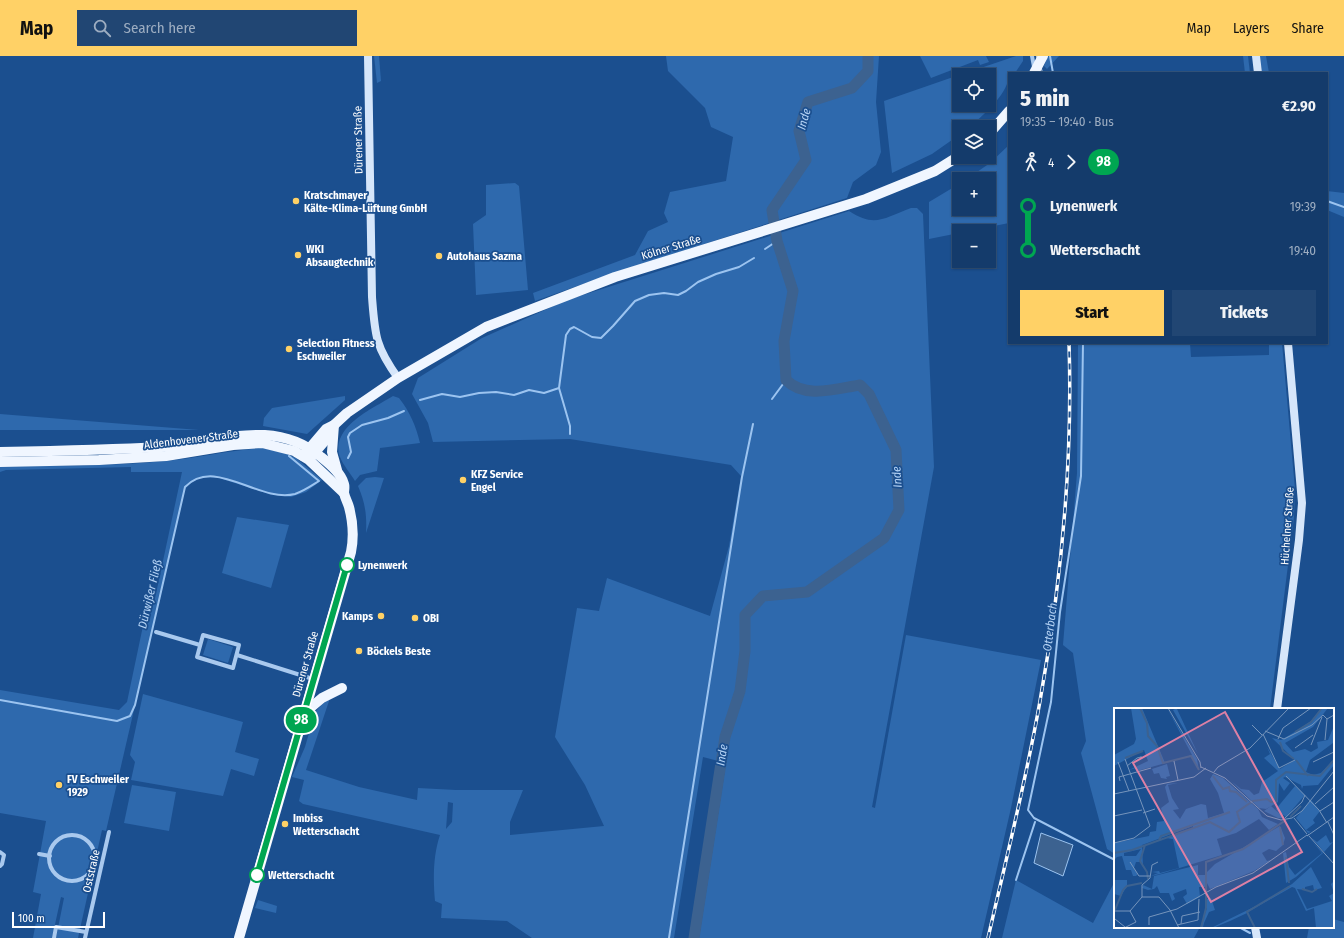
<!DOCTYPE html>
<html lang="en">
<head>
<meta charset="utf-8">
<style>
	:root { --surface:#143b6b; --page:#214673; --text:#f1f3f6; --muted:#9dadc1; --line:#33557e; --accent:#ffd166 }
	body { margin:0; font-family:"Fira Sans Condensed",sans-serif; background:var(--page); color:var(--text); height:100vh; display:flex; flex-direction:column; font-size:15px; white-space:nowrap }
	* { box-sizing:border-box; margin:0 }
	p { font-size:13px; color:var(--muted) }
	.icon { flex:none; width:22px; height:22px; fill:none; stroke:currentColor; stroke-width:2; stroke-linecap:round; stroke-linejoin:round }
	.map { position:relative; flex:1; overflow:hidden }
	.drawer { position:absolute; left:1008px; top:16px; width:320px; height:272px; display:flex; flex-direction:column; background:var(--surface); border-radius:0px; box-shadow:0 1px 3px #0004,0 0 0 1px var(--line) }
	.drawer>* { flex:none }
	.badge { padding:0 8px; border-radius:13px; font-size:14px; line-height:26px }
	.fabs { position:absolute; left:952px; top:12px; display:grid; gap:8px }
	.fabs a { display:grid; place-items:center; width:44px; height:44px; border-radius:0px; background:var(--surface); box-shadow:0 1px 3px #0004,0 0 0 1px var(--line); font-size:20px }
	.scale { position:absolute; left:12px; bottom:10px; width:93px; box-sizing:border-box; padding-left:4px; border:2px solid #fff; border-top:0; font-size:11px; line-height:14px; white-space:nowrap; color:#fff; -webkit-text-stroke:3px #1b4f8f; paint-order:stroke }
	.map>.badge { position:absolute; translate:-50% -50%; box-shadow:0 0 0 2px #fff }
	.legs { display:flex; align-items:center; gap:6px; height:44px; padding:0 12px; font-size:13px }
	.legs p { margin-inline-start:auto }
	.summary { display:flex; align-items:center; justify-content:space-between; height:68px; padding:0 12px }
	h1 { font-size:22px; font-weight:800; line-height:30px }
	.button { display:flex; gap:8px; margin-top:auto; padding:8px 12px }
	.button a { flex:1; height:46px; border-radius:0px; background:var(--accent); color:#111; font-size:16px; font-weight:800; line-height:46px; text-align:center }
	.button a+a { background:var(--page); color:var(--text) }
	ul { padding:0 12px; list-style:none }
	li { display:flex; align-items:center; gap:14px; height:44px; font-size:15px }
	li i { display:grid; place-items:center; width:6px; height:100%; margin:0 5px; background:currentColor }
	li i::after { content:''; width:10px; height:10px; margin:-5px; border:3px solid; border-radius:50%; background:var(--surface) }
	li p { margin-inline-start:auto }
	li:first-child i { background:linear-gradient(#0000 50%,currentColor 0) }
	li:last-child i { background:linear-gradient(currentColor 50%,#0000 0) }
	header { display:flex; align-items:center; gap:24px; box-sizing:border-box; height:56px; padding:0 20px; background:var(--accent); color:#111 }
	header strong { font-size:19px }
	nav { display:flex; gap:22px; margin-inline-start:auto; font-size:14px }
	.search { width:280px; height:36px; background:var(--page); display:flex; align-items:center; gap:10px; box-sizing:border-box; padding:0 14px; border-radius:0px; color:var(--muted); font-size:15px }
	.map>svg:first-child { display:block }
	.green { fill:#2e69ad; fill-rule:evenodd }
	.water { fill:#3c6290; stroke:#9cc4f0 }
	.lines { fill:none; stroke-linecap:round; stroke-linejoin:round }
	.stream { stroke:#9cc4f0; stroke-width:2 }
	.river { stroke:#3c6290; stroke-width:11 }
	.street { stroke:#a9c9ee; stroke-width:4 }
	.secondary { stroke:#d6e6fa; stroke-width:8 }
	.primary { stroke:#f0f6ff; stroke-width:10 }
	.rail-casing { stroke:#fff; stroke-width:3.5 }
	.rail { stroke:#1b4f8f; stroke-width:2; stroke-dasharray:6; stroke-linecap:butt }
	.primary-bridge { stroke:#f0f6ff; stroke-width:10 }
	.line-1-casing { stroke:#fff; stroke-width:9 }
	.line-1 { stroke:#00a651; stroke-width:6 }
	.poi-dot { fill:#ffd166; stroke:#1b4f8f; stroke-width:1.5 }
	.stop-1-dot { fill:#fff; stroke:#00a651; stroke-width:2 }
	.labels { text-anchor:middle; stroke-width:3.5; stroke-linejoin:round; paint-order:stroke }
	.street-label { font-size:11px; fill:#fff; stroke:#1b4f8f }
	.poi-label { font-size:11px; font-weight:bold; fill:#fff; stroke:#1b4f8f; text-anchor:start }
	.stop-label { font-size:11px; font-weight:bold; fill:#fff; stroke:#1b4f8f; text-anchor:start }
	.water-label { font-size:12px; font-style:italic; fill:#b5d3f5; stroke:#1b4f8f }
	.inset-river { fill:none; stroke:#3c6290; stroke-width:2 }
	.inset-road { fill:none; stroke:#7695bc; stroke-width:1 }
	.view { fill:#dd80a5; fill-opacity:0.15; stroke:#dd80a5; stroke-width:2 }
	.inset-edge { fill:none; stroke:#fff; stroke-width:2 }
</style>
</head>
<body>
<header>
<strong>Map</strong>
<div class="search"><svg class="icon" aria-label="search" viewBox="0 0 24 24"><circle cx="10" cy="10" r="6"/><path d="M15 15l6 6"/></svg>Search here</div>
<nav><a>Map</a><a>Layers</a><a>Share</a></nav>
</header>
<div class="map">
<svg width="1344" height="882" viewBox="0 0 1344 882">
	<rect width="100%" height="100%" fill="#1b4f8f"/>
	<!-- green -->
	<g class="green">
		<polygon points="374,0 379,0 381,25 377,27"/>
		<polygon points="666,0 879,0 876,46 881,96 876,109 853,126 847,142 614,217 535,245 533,237 635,199 648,175 668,166 664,157 670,136 726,125 733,81 711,71 705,52 668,15"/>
		<polygon points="920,0 986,0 989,6 980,9 978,4 931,22"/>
		<path d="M1016 0H1023V5L1015 17H1009C1009 38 986 55 973 69L970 71H959V79L932 98 892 117 884 45 959 19V49H989V19H960Z"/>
		<polygon points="1048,0 1059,0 1047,13 1044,10"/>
		<polygon points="1243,0 1248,0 1250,17 1245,17"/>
		<polygon points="1260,0 1266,0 1269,17 1262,17"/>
		<polygon points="1009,89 1009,167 969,175 959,175 959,177 929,183 929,146 959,128 959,153 989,153 989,123 967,123 990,107"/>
		<polygon points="515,127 519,130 528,234 476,239 473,168 486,159 486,129"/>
		<polygon points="1327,135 1344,137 1344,161 1327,154"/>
		<path d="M911 152H917L923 158 934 411 872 751 875 752 906 579 1041 604 1011 752 981 882H699L726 707 703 701 674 882H532L507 865 441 862 442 848 435 845C433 824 433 799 440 779L303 748 299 745 304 724 292 721 305 691 315 656 331 639 306 714 359 731 417 744 418 732 456 734H523L510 766V779L604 770 585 729 555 681 577 552 599 555 607 522 710 560 729 490 741 420 731 409 570 383 433 386 428 367 412 338 418 322 482 282 567 244 849 155C875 172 884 162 911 152ZM448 746 453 747 452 766 446 773Z"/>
		<polygon points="1078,287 1190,287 1191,301 1269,299 1269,287 1282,287 1295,433 1294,461 1270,653 1115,653 1115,798 1107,793 1081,697 1086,685 1073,597 1063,589 1077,417"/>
		<polygon points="345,340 345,344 307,378 263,370 264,362 272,352"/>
		<path d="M393 340 399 342C410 356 416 370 420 387L380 392 377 415 360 419 355 425C351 418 343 409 340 401 330 371 372 353 393 340Z"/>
		<polygon points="0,358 199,374 0,374"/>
		<path d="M262 392 285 397 296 402 322 424 306 436 291 441 266 437 219 422 203 421 190 427 185 433 106 775 102 774 78 882H56L64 842 61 841 52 882H33L41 838 33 836 46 765 0 757V634L119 654 127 646 148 546 154 547 182 416H131V411L6 414 0 416V410C55 410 110 410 165 405 198 402 229 394 262 392Z"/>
		<path d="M375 421 384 422 366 477C367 459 365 446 358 430L366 422Z"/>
		<polygon points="237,461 289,469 271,532 222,517"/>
		<polygon points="208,583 233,591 228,607 203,599"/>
		<polygon points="143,638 243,666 235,696 259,703 254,720 231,713 223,740 131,724 135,706 130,699"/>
		<polygon points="132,729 176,736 169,775 124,767"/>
		<polygon points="1016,824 1093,867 1115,825 1115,871 1200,871 1194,882 1002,882"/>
		<polygon points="258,844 277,850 276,857 255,852"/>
		<polygon points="1333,863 1344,866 1344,882 1307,882 1309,871 1333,871"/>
	</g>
	<!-- water -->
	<polygon class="water" points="1041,777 1073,789 1063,820 1034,807"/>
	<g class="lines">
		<!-- stream -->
		<g class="stream">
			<polyline points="1050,0 1053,17"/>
			<polyline points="1327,145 1344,151"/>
			<polyline points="765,193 777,185"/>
			<polyline points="1083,287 1081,420 1060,556 1051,646 1028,754 1034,762 1115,804"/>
			<polyline points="559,332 570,370 570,378"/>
			<polyline points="772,343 786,324"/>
			<polyline points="420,344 442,338 460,341 479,337 496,336 514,339 529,334 544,337 559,332 566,279 570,273 574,271 592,281 601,282 613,270 635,245 649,239 664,237 678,239 686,235 698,226 716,218 739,211 754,202"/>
			<polyline points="348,402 351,396 348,381 350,377 362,369 388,362 404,355"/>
			<path d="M0 644 117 665 130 660 135 649 185 431C215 400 258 447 295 438 304 435 311 430 319 425L289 400"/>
			<polyline points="1016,824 1035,766"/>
			<polyline points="1239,871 1250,877"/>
			<polyline points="669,882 742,421 753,368"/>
		</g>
		<!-- river -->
		<path class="river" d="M694 882 725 681 740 635 745 595V559L763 540 807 536 884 482 899 454 896 394 869 338 860 329C835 333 805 343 786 324L784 285 793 235 777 185 772 154 806 104 799 75 808 46 852 32 868 15V0"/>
		<!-- street -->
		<g class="street">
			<polyline points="1032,0 1034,11"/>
			<polyline points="156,576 200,589"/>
			<polygon points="203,579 239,589 233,612 197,601"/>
			<polyline points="237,599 313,623"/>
			<circle cx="72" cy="802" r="23"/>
			<polyline points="0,796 4,799 2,808 0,810"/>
			<polyline points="39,798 50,800"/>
			<polyline points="54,882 56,871 86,876"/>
			<polyline points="85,882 109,776"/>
		</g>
		<!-- secondary -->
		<g class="secondary">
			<path d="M368 0 372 241C375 279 375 290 398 322"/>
			<polyline points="1256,0 1258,17"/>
			<polyline points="1277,653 1299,484 1302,447 1288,287"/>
			<polyline points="1255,871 1257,882"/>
		</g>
		<!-- primary -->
		<g class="primary">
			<polyline points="989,78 1009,55"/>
			<polyline points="334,369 332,396 337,414"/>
			<path d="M0 396C54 395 107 394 161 391 216 388 272 360 321 401 330 408 341 417 344 428 345 431 344 434 344 437 345 442 348 447 349 451 353 466 354 481 351 496L239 882"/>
			<polyline points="303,400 326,373 334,369 347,357 398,322 486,271 615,221 866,143 935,115 959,100"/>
			<polyline points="311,401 329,380 333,373"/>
			<polyline points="0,406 99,404 166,400 233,389 262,387 294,395 309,404 344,437"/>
			<polyline points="303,658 322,642 342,632"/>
		</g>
		<defs>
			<g id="rail">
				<polyline points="1038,0 1041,17"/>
				<path d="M988 882C1006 803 1026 725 1040 645 1061 528 1073 407 1069 287"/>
			</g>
		</defs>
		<!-- rail casing -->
		<use href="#rail" class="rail-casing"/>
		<!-- rail -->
		<use href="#rail" class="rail"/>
		<!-- primary-bridge -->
		<polyline class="primary-bridge" points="1034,17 1043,0"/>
	</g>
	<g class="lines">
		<defs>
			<polyline id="line-1" points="257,819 347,509"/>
		</defs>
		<!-- line-1 casing -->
		<use href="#line-1" class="line-1-casing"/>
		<!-- line-1 -->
		<use href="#line-1" class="line-1"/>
	</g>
	<!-- markers -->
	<g class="poi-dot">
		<circle cx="296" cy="145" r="4"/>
		<circle cx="298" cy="199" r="4"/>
		<circle cx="439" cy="200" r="4"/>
		<circle cx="289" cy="293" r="4"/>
		<circle cx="463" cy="424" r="4"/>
		<circle cx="381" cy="560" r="4"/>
		<circle cx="415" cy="562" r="4"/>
		<circle cx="359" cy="595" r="4"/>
		<circle cx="59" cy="729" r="4"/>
		<circle cx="285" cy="768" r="4"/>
	</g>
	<g class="stop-1-dot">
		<circle cx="347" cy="509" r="7"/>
		<circle cx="257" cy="819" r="7"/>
	</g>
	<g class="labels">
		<!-- street labels -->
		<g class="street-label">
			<text transform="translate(358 84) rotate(-91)" y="4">Dürener Straße</text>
			<text transform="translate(671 191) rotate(-17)" y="4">Kölner Straße</text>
			<text transform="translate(191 383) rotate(-7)" y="4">Aldenhovener Straße</text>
			<text transform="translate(1287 470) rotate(-86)" y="4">Hüchelner Straße</text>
			<text transform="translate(305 608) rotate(-74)" y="4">Dürener Straße</text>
			<text transform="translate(91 815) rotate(-77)" y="4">Oststraße</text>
		</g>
		<!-- poi labels -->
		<g class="poi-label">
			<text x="304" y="143">Kratschmayer<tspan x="304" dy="13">Kälte-Klima-Lüftung GmbH</tspan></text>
			<text x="306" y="197">WKI<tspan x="306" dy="13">Absaugtechnik</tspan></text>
			<text x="447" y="204">Autohaus Sazma</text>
			<text x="297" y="291">Selection Fitness<tspan x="297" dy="13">Eschweiler</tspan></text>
			<text x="471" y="422">KFZ Service<tspan x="471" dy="13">Engel</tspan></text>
			<text x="373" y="564" text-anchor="end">Kamps</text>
			<text x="423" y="566">OBI</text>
			<text x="367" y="599">Böckels Beste</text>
			<text x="67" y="727">FV Eschweiler<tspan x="67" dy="13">1929</tspan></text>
			<text x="293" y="766">Imbiss<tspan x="293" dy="13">Wetterschacht</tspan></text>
		</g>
		<!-- stop labels -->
		<g class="stop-label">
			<text x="358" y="513">Lynenwerk</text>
			<text x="268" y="823">Wetterschacht</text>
		</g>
		<!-- water labels -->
		<g class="water-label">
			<text transform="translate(804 63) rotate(-74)" y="4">Inde</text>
			<text transform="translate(897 421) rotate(-94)" y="4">Inde</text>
			<text transform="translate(150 538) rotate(-77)" y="4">Dürwißer Fließ</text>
			<text transform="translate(1050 571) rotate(-83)" y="4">Otterbach</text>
			<text transform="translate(722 699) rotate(-81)" y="4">Inde</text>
		</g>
	</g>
	<!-- overview -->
	<g transform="translate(1114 652)">
		<rect width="220" height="220" fill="#1b4f8f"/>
		<path d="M17 0H28L51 55 78 47 53 0 83 51 85 62 77 48 23 63 22 60 15 62 34 53 30 42 0 58V47L20 36 22 31ZM63 0V1L84 46 59 2ZM208 0H214L199 19 171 35 179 44 191 41 197 44 204 40 203 34 214 32 220 18 219 35 196 52 192 64 199 67 207 65 220 51V57L204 77 189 78 188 81 187 77 171 69 169 70 176 75 170 83 165 75 164 94 152 101 145 100 117 73 127 81 135 82 140 87 145 85 148 74 164 63 150 50 156 46 153 39 166 61 181 52 158 30 167 32 179 25 197 13ZM53 56 56 68 52 69 53 71 47 70 45 65 40 66 38 61ZM99 66 109 70 144 101 148 109 164 116 155 122 145 111 122 125 103 131 108 147 46 166 37 168 44 165 38 164 45 163 46 165 65 160 59 131 52 130 79 120V118L28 137 29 158 27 154H22L20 160 24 166 22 168H19L17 162H12L8 148 3 149 0 152V135L35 128 36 124 42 123 43 114 50 113 47 100 55 94 51 79 53 76 64 75 54 77 58 90 65 101 59 102 66 111 72 101 87 96 92 97 94 110 110 105 104 85 96 71ZM27 141 22 148H10V145ZM181 78 191 87 172 109 168 106 170 110H164L150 103 157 98 166 106 162 101ZM197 92 206 103 199 112 201 115 192 122 197 124 194 125 182 110ZM166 118 171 130 169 137 162 143 155 141 148 145 153 153 157 152 140 163 96 181 92 173V165L101 156ZM212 127 216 135 219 134 210 144 198 130 203 134ZM196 131 209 145 182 169 172 175 169 145 172 144 175 159 181 167 208 145ZM84 157V167H91V179H85L86 189 73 196 69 189 73 186 72 181 59 186 61 191 58 193 55 185H46L43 178 40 181 34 182 28 180 29 177 38 181 40 168ZM197 159 208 180 200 182 199 177 191 179V182L183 181 193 201 218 193 215 188 220 185 217 176 220 173V220H202L200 200 192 203 181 180 178 179 134 204 141 220 133 205 116 213 99 220H97L148 195 178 176ZM0 172H13V178L7 188 0 186ZM97 190 101 202 95 204 90 215 89 219 93 220H86L93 200V191Z" fill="#2e69ad" fill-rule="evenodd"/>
		<path class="inset-river" d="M26 0 33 15 34 28 43 38 49 55 77 48 85 62M181 24 197 14 208 0M166 34 169 43 180 51M11 50 29 43M182 52 194 68M99 68 109 81 115 79 116 83 122 84 133 94M176 109 187 98M166 119 169 137M45 132 47 128 116 104M31 137 26 153 33 164 34 171M0 145 18 142 96 114 115 124 126 114 123 104 139 93 153 91 157 94H162V72L172 64 206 68 220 52M172 149 175 175M188 181 198 184 203 181M92 184V154L129 141 172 112M1 202 9 182 13 178 28 175M87 220 92 200V186M141 220 133 204 176 178"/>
		<path class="inset-road" d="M54 0 86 54 87 60M209 7 213 11 220 7M138 17 148 27M151 23 170 31 198 17 209 7M149 26 165 60 181 52M164 31 169 20 197 0M211 32 213 11M197 37 208 9M181 40 199 27M60 53 64 72M4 54 15 83M199 54 220 44M13 58 23 50 27 49H28V50L26 49M87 59 111 70 153 108 167 112 178 110 188 103 220 63M100 64 104 59 136 40 175 0M172 68 205 102 213 115M6 73 5 69 37 60M0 86 80 69 92 60M201 96 220 79M206 103 220 94M29 105 41 101M0 108 28 102M171 110 188 94 191 87M180 110 193 126M214 114 220 127M195 126 193 128 220 109M195 128 220 156M0 135 20 130 36 118 11 51M16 154 25 168H36M28 189H45L56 202 65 220M28 189V177L36 170 38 157 44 154M0 203H16L28 189M1 211 11 219M67 216 68 208 86 204M35 217V209L63 201 102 179 139 165 193 127M63 217 84 212 85 191M10 220 22 214 16 203"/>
		<path class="view" d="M111 4 188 144 97 194 19 55Z"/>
		<rect width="220" height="220" class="inset-edge"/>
	</g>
</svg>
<div class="fabs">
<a><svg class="icon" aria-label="locate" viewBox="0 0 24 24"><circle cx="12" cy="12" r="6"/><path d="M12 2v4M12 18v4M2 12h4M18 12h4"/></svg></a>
<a><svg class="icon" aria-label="layers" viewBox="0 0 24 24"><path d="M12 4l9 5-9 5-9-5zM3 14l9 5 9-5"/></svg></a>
<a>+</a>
<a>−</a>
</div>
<div class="scale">100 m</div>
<b class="badge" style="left:301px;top:664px;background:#00a651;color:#fff">98</b>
<section class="drawer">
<div class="summary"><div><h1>5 min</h1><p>19:35 – 19:40 · Bus</p></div><b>€2.90</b></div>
<div class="legs"><svg class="icon" aria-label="walk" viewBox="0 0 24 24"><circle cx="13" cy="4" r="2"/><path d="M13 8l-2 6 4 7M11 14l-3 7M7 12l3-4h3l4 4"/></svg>4<svg class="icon" aria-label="forward" viewBox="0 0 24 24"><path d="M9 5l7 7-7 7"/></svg><b class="badge" style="background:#00a651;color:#fff">98</b></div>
<ul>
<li><i style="color:#00a651"></i><b>Lynenwerk</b><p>19:39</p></li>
<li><i style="color:#00a651"></i><b>Wetterschacht</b><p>19:40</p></li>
</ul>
<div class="button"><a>Start</a><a>Tickets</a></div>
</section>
</div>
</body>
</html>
